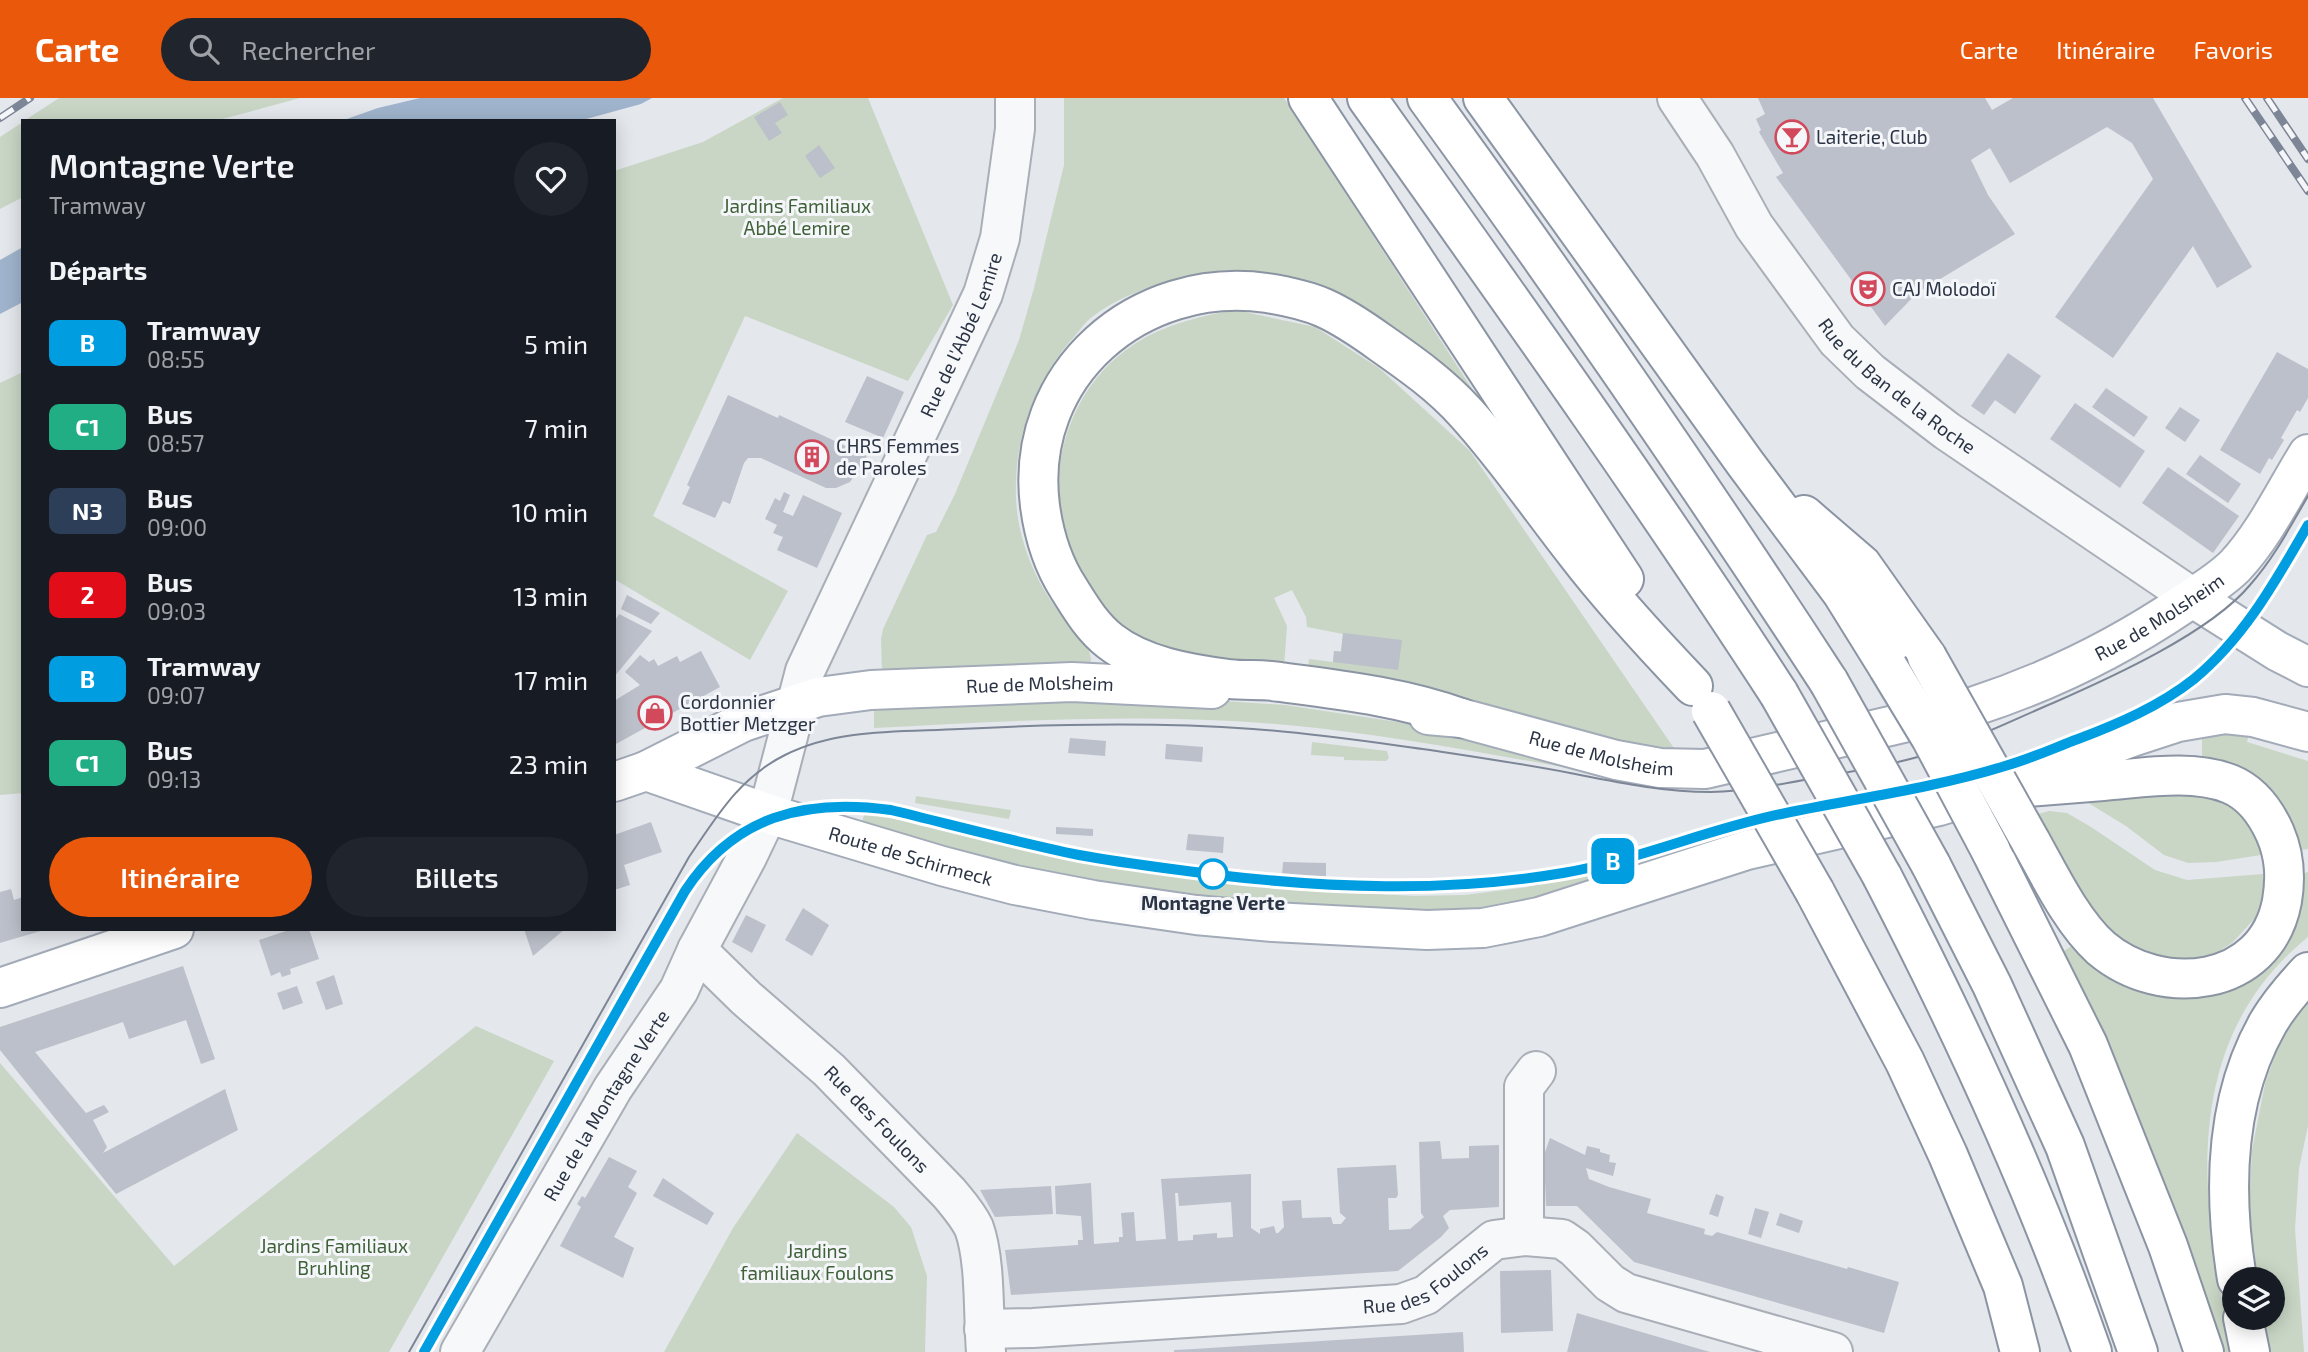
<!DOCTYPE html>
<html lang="fr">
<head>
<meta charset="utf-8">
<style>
	:root { --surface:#171b24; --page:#20242c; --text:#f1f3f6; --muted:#9ea1a6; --accent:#ea580c }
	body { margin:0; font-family:"Exo 2",sans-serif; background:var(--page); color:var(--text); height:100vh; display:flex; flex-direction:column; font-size:26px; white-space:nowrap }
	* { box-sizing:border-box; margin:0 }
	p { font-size:23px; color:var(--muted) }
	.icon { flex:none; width:38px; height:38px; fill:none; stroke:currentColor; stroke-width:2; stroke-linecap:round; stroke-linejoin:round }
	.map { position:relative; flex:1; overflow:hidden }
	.sheet { position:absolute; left:21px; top:21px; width:595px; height:812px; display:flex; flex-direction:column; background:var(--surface); border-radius:0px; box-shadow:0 4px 18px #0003 }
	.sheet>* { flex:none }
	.badge { padding:0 14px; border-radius:10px; font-size:24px; line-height:46px }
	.fabs { position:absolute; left:2222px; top:1169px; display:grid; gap:14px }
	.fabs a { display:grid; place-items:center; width:63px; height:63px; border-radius:50%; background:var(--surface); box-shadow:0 4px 18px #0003; font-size:35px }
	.map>.badge { position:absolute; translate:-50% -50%; box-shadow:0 0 0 4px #fff }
	h2 { padding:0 28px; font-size:26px; line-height:63px }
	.round { display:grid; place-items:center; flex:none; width:74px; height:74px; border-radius:37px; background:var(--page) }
	.overview { display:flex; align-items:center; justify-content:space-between; height:119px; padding:0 28px }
	h1 { font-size:33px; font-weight:600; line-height:52px }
	.action { display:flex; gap:14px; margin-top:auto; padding:14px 28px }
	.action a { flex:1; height:80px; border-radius:42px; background:var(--accent); color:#fff; font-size:28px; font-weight:600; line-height:80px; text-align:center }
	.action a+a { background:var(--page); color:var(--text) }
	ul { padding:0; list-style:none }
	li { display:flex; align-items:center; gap:21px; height:84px; padding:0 28px }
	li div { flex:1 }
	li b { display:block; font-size:26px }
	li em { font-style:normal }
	li .badge { min-width:77px; font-weight:700; text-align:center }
	header { display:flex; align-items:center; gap:42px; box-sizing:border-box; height:98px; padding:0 35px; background:var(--accent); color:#fff }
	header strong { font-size:33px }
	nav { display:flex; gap:38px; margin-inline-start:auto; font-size:24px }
	.search { width:490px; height:63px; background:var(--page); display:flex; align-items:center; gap:18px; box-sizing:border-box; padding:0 24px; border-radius:38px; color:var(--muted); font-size:26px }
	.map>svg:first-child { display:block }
	.green { fill:#c9d6c5 }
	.water { fill:#9fb4cc }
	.building { fill:#bbc0ca; fill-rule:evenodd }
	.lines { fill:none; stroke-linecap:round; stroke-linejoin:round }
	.minor-casing { stroke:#a9aeb7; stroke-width:42 }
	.major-casing { stroke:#a3abb8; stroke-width:42 }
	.highway-casing { stroke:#8b94a3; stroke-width:42 }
	.minor { stroke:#f7f8fa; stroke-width:38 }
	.major { stroke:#fff; stroke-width:38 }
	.highway { stroke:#fff; stroke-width:38 }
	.tram { stroke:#7d8696; stroke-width:2 }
	.rail-casing { stroke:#7d8696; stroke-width:8 }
	.rail { stroke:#f4f6f9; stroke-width:5; stroke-dasharray:16; stroke-linecap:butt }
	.highway-bridge-casing { stroke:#8b94a3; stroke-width:42; stroke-linecap:butt }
	.highway-bridge { stroke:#fff; stroke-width:38 }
	.line-casing { stroke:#fff; stroke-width:16 }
	.line { stroke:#009ee0; stroke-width:10 }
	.stop-dot { fill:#fff; stroke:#009ee0; stroke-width:3.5 }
	.labels { text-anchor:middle; stroke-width:6; stroke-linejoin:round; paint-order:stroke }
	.poi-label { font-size:19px; fill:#2b3445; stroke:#f4f6f9; text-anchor:start }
	.park-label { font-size:19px; fill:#3f6138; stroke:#f4f6f9 }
	.street-label { font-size:19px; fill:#2b3445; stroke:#f4f6f9 }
	.stop-label { font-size:19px; font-weight:bold; fill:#2b3445; stroke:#f4f6f9 }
</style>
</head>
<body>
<header>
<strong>Carte</strong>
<div class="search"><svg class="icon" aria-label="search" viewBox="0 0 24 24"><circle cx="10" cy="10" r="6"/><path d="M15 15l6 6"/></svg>Rechercher</div>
<nav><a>Carte</a><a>Itinéraire</a><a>Favoris</a></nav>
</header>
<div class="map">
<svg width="2308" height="1254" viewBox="0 0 2308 1254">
	<rect width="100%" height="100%" fill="#e4e7ec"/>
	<!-- green -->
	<g class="green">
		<polygon points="59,0 300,0 215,23 24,23"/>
		<polygon points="783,0 868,0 953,207 908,283 745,218 653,418 788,493 750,562 614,481 614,73 703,44"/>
		<path d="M1064 0H1284L1476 297C1448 275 1420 254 1391 233 1379 223 1367 211 1353 204 1316 187 1272 172 1231 172 1214 172 1195 177 1179 181 1149 188 1116 200 1092 219 1085 224 1080 232 1074 239 1034 283 1014 340 1016 399 1017 435 1031 473 1051 503 1063 521 1091 542 1091 563L1088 566 882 575 881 541 883 531 927 437 936 434 955 396 1019 242 1034 190 1064 67Z"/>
		<polygon points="23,24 23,99 0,111 0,39"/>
		<path d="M1235 212 1315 229 1379 270 1470 353 1678 656 1590 640 1308 572 1309 561 1333 564 1334 553H1341L1343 536 1307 529 1306 519 1292 492 1274 500 1287 528 1284 569 1282 575C1249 568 1216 561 1183 554 1171 552 1156 551 1146 546 1121 534 1107 510 1091 489 1084 480 1073 470 1069 459 1043 387 1063 298 1126 252 1158 228 1196 219 1235 212Z"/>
		<polygon points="23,274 23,695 0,697 0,285"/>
		<path d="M1210 602 1285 607 1411 626 1580 672C1483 655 1385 636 1287 627 1149 614 1012 623 874 630V610L1001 603Z"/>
		<path d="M2250 630 2247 644 2308 663V751L2300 752C2283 697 2261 669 2202 659V637Z"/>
		<polygon points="1312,644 1387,653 1389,660 1386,663 1344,662 1344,659 1311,657"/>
		<path d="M2142 689C2203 695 2242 687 2261 757L2216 764 2188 765 2164 757 2126 728 2077 698Z"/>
		<polygon points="916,698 1011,712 1009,721 915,705"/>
		<polygon points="2049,713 2067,715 2091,729 2155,772 2187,782 2263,776 2263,797 2255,820 2232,845 2208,860 2178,865 2145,860 2091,820 2034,717"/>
		<polygon points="865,714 891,718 1081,764 1275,790 1414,798 1465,797 1527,789 1616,770 1619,778 1498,811 1427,817 1224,803 1049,777 860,731"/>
		<path d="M2308 774V839C2177 945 2200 1108 2233 1254H2225C2178 1117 2126 984 2061 855L2073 847C2106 875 2144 903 2190 899 2200 898 2211 895 2222 893L2301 776Z"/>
		<polygon points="2308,898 2308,1028 2299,1070 2295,1131 2304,1254 2270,1254 2264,1220 2273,1220 2273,1181 2256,1181 2249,1107 2252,1052 2265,986 2281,940"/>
		<polygon points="476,928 554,963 389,1254 0,1254 0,965 174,1168"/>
		<polygon points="797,1035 894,1109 911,1129 927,1178 925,1254 664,1254 733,1130"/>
	</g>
	<!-- water -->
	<g class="water">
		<polygon points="420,0 652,0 641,6 579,23 341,23 378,10"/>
		<polygon points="23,149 23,204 0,216 0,162"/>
	</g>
	<!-- building -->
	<g class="building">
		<polygon points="1758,0 1985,0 1992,12 2013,0 2153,0 2252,169 2217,190 2193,148 2113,260 2055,219 2153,81 2132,45 2107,29 2010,85 1990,50 1971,62 1988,97 2015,136 1917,195 1885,228 1776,79 1783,75 1759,34 1761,32 1756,21 1765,16"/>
		<polygon points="780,4 788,17 775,25 782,35 769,43 754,19"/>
		<polygon points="819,47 835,70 820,80 805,58"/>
		<polygon points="2277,254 2308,271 2308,300 2300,314 2297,312 2281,340 2284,342 2272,362 2269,360 2260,376 2220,352"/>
		<polygon points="2008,255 2041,278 2015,316 1995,302 1984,317 1971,308"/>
		<polygon points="867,278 904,294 883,340 845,324"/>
		<polygon points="2106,290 2148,319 2134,339 2092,309"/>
		<polygon points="728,297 778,320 779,317 867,358 850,384 836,390 826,390 761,360 748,360 744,365 730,406 723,403 715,420 682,406 690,389 687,387"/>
		<polygon points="2075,305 2145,353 2120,390 2050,341"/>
		<polygon points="2180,309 2200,322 2185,344 2165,330"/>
		<polygon points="2200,357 2241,386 2228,405 2186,376"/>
		<polygon points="2168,369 2239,418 2213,455 2142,405"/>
		<polygon points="784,394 790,397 783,414 793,418 803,397 842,415 817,470 777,452 783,439 773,435 777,427 765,421 775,400 780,403"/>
		<polygon points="627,497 660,515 651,526 621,511"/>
		<polygon points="619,516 652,533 614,579 614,524"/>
		<polygon points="1343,535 1402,542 1398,572 1333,564 1334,553 1341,554"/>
		<polygon points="701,553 720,589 614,647 614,603 640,587 625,574 640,557 649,564 654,561 658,568 677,558 680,564"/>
		<polygon points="1070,640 1106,643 1105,658 1068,655"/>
		<polygon points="1166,646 1203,649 1202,664 1165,661"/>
		<polygon points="651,724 662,754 624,767 630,787 614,792 614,737"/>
		<polygon points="1056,729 1093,731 1093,738 1056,736"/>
		<polygon points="1188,736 1224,739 1223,755 1186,752"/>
		<polygon points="1283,764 1326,765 1326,779 1282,777"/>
		<polygon points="11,791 14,802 23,799 23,831 44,832 0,845 0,794"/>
		<polygon points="803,810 829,827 812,858 785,842"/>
		<polygon points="746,817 766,827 752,855 732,844"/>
		<polygon points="292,831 309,831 319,861 290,871 291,876 282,879 280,874 271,878 259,842"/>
		<polygon points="524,831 565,831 533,858"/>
		<polygon points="183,868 215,961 201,966 186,922 129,941 123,924 35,954 86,1015 104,1007 109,1014 93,1022 107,1049 103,1055 225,991 238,1032 116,1096 0,952 0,929"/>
		<polygon points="334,877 343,906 326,912 316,884"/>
		<polygon points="297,888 303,905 283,912 277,895"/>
		<polygon points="1550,1040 1585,1057 1587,1048 1600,1051 1600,1054 1610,1057 1609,1064 1616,1065 1613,1078 1586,1070 1589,1081 1609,1089 1651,1101 1647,1115 1705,1131 1704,1136 1712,1138 1717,1134 1847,1171 1848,1169 1899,1184 1884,1235 1634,1164 1577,1108 1546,1108 1544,1057"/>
		<path d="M1440 1043 1442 1061 1469 1060V1048L1499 1047V1109L1450 1112 1443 1118 1449 1130 1441 1139 1398 1173 1011 1197 1005 1152 1078 1147V1142H1083L1081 1118 1056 1116 1055 1088 1091 1085 1094 1146 1119 1144V1139H1123L1121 1115 1134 1114 1136 1143 1166 1141 1161 1081 1251 1076V1130L1260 1136V1131L1274 1128 1276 1135H1278L1284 1129 1282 1103 1301 1102 1302 1120 1331 1119 1333 1126H1341L1346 1120 1340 1115 1337 1070 1396 1067 1398 1097 1396 1100H1388L1389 1132 1410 1131 1424 1119 1421 1115 1419 1044ZM1175 1095H1178L1179 1108 1231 1104 1233 1139 1217 1140V1135L1193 1137V1142L1178 1143Z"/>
		<polygon points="609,1059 637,1073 628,1089 637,1095 614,1139 634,1150 623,1180 560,1148 581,1109 577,1106 582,1098 585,1100"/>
		<polygon points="663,1080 714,1115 707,1127 653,1098"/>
		<polygon points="1051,1088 1053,1116 995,1119 980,1092"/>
		<polygon points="1716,1096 1724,1099 1718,1119 1709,1116"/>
		<polygon points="1755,1110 1769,1114 1761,1140 1748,1136"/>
		<polygon points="1780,1115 1803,1123 1799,1135 1776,1127"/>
		<polygon points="1551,1172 1553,1233 1501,1235 1500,1173"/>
		<polygon points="1577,1215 1614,1226 1710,1254 1567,1254"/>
		<polygon points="1463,1234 1464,1254 1174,1254 1174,1252 1194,1251"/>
	</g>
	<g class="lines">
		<defs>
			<g id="minor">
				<path id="s1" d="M1677 0 1715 57 1754 128 1837 242 1870 274 1947 333 2193 500"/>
				<path id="s2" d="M697 852 746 900 829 972 949 1095C958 1106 968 1117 974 1130 986 1163 983 1218 986 1254"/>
				<polyline points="1524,1138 1524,989 1536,973"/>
				<path id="s3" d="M984 1231 1033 1230 1401 1206 1426 1197 1494 1142 1524 1138 1562 1141 1575 1150 1610 1185 1626 1195 1833 1254"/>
				<path id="s4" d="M460 1254 613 990 679 892 697 852 747 759 768 715 805 573 983 196 1000 140 1015 31V0"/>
			</g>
			<g id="major">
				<polyline points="2193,500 2277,553 2308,569"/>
				<path id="s5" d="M1428 617 1461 620 1616 662 1660 670 1705 671 1972 609C2046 585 2118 550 2183 506 2201 494 2220 483 2235 468 2265 436 2285 393 2308 356"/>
				<path id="s6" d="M646 673 775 718 942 768 1015 787 1093 802 1196 817 1273 824 1427 832 1483 830 1539 819 1747 752 1939 708 1992 692 2132 639 2178 624 2225 616 2253 619 2308 634"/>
				<path id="s7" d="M614 684 646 673 743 624 818 599 871 592 1072 584 1212 591"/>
				<polyline points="0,890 174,831"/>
			</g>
			<g id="highway">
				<polyline points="1308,0 1624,481"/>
				<path d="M1367 0C1507 197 1648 394 1779 596"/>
				<path d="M1427 0C1566 191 1700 386 1829 584"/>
				<polyline points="1483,0 1745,365 1842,495 1888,569"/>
				<polyline points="1804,417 1862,467 1927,559"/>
				<path d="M1461 620C1403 599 1341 592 1280 584 1263 581 1246 583 1229 581 1189 576 1142 568 1110 543 1092 529 1081 510 1069 491 1052 465 1044 438 1040 408 1023 276 1139 177 1267 195 1286 198 1306 202 1324 210 1344 219 1363 232 1381 245 1411 266 1441 287 1466 315 1506 359 1539 408 1576 455 1612 502 1652 545 1693 588"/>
				<path d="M1992 692C2029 689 2066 686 2103 683 2143 680 2192 671 2230 686 2252 695 2266 715 2275 735 2285 758 2286 779 2282 803 2266 890 2161 901 2101 850 2072 824 2050 778 2031 744"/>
				<polyline points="1991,753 2088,947 2168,1148 2204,1254"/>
				<polyline points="1931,767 1992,887 2065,1048 2138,1254"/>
				<path d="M1882 778C1962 932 2035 1090 2092 1254"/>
				<polyline points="1815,794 1905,964 1948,1057 2003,1188 2020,1254"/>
				<path d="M2237 1181C2223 1095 2224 1002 2268 925 2279 906 2294 889 2308 874"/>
				<polyline points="2243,1220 2250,1254"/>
			</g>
		</defs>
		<!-- minor casing -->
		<use href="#minor" class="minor-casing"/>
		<!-- major casing -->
		<use href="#major" class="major-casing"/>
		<!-- highway casing -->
		<use href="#highway" class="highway-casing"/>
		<!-- minor -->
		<use href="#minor" class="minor"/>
		<!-- major -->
		<use href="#major" class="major"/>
		<!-- highway -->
		<use href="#highway" class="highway"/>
		<!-- tram -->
		<g class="tram">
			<path d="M409 1254 689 759C717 718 739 680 785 657 837 630 903 634 960 631 1057 626 1156 624 1253 631 1312 635 1371 644 1430 652 1476 659 1524 666 1570 675 1616 684 1663 694 1711 694 1749 693 1788 685 1825 678 1863 672 1901 665 1938 653 1977 640 2015 621 2053 605 2110 580 2210 535 2250 487 2274 460 2290 429 2308 398"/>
			<path d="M424 1254 694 781C778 671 889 711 1002 739 1054 752 1106 762 1159 770 1269 784 1383 797 1494 785 1549 778 1604 767 1658 751 1683 744 1708 733 1734 726 1816 705 1901 693 1983 674 2011 667 2038 656 2065 646 2138 618 2190 593 2242 531 2269 500 2288 462 2308 426"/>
		</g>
		<defs>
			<g id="rail">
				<polyline points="2245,0 2308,93"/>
				<polyline points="2267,0 2308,61"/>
				<polyline points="0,20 30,0"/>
			</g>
		</defs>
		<!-- rail casing -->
		<use href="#rail" class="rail-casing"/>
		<!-- rail -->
		<use href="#rail" class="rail"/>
		<defs>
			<g id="highway-bridge">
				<polyline points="1927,559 2031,744"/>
				<polyline points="1888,569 1931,640 1991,753"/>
				<polyline points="1829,584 1931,767"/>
				<polyline points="1779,596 1882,778"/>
				<polyline points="1711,613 1815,794"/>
			</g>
		</defs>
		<!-- highway-bridge casing -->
		<use href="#highway-bridge" class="highway-bridge-casing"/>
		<!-- highway-bridge -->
		<use href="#highway-bridge" class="highway-bridge"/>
	</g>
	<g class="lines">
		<defs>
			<path id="line" d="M424 1254 685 793C734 718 805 700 891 712 953 727 1016 744 1079 757 1122 765 1165 770 1209 776 1326 790 1445 795 1563 775 1639 762 1710 730 1786 715 1859 700 1934 690 2005 668 2030 661 2054 650 2078 641 2118 626 2160 608 2194 581 2245 539 2276 482 2308 427"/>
		</defs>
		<!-- line casing -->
		<use href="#line" class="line-casing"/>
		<!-- line -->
		<use href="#line" class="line"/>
	</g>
	<!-- icons -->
	<defs>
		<symbol id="bar-ring" viewBox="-11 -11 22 22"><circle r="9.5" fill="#f4f6f9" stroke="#d1495b" stroke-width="1.5"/><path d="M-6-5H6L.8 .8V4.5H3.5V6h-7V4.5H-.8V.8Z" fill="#d1495b"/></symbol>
		<symbol id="theatre-ring" viewBox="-11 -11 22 22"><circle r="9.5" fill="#f4f6f9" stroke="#d1495b" stroke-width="1.5"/><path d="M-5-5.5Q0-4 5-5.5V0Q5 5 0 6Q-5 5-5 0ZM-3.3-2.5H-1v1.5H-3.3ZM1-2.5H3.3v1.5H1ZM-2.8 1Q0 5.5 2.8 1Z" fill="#d1495b"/></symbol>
		<symbol id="building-ring" viewBox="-11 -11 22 22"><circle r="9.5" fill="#f4f6f9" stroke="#d1495b" stroke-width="1.5"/><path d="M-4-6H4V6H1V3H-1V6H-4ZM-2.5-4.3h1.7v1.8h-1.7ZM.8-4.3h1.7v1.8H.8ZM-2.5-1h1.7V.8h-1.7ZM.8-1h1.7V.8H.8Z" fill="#d1495b"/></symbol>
		<symbol id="shop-ring" viewBox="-11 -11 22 22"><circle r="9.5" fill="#f4f6f9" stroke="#d1495b" stroke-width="1.5"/><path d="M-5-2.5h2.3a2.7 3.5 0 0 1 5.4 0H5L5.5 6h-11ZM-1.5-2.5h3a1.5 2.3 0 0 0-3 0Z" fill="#d1495b"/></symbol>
	</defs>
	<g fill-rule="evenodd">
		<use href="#bar-ring" x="1773" y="20" width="38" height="38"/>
		<use href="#theatre-ring" x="1849" y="172" width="38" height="38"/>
		<use href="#building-ring" x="793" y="340" width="38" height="38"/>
		<use href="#shop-ring" x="636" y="596" width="38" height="38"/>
	</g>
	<!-- markers -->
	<circle class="stop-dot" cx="1213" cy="776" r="14"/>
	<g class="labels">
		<!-- poi labels -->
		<g class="poi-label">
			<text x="1816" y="46">Laiterie, Club</text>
			<text x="1892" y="198">CAJ Molodoï</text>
			<text x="836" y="355">CHRS Femmes<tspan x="836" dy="22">de Paroles</tspan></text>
			<text x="680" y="611">Cordonnier<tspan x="680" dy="22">Bottier Metzger</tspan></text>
		</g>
		<!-- park labels -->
		<g class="park-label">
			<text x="797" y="115">Jardins Familiaux<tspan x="797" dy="22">Abbé Lemire</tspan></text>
			<text x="334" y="1155">Jardins Familiaux<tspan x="334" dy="22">Bruhling</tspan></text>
			<text x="817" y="1160">Jardins<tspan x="817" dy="22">familiaux Foulons</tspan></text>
		</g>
		<!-- street labels -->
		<g class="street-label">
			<text dy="7" stroke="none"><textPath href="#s4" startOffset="1139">Rue de l'Abbé Lemire</textPath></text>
			<text dy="7" stroke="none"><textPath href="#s1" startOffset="366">Rue du Ban de la Roche</textPath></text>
			<text dy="7" stroke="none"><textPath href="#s5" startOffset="766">Rue de Molsheim</textPath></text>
			<text dy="7" stroke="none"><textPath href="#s7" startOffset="444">Rue de Molsheim</textPath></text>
			<text dy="7" stroke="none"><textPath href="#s5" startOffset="178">Rue de Molsheim</textPath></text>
			<text dy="7" stroke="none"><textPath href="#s6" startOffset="278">Route de Schirmeck</textPath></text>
			<text dy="7" stroke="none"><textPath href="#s4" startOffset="287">Rue de la Montagne Verte</textPath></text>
			<text dy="7" stroke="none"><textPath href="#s2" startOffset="247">Rue des Foulons</textPath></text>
			<text dy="7" stroke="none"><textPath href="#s3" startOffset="450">Rue des Foulons</textPath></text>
		</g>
		<!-- stop labels -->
		<g class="stop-label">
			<text x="1213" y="812">Montagne Verte</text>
		</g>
	</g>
</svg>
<div class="fabs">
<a><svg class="icon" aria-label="layers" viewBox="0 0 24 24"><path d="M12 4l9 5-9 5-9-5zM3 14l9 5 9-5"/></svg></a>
</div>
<b class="badge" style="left:1613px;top:763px;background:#009ee0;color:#fff">B</b>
<section class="sheet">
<div class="overview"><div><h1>Montagne Verte</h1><p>Tramway</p></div><a class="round"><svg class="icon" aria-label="heart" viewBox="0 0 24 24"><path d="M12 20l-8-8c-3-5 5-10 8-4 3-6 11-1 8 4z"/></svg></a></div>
<h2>Départs</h2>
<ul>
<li><span class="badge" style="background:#009ee0;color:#fff">B</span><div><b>Tramway</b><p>08:55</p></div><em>5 min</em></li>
<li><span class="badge" style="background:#22ae84;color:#fff">C1</span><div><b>Bus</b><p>08:57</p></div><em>7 min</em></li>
<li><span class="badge" style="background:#2d3e58;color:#fff">N3</span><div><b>Bus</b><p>09:00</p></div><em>10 min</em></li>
<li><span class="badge" style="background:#e10d19;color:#fff">2</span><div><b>Bus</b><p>09:03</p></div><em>13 min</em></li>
<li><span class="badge" style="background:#009ee0;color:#fff">B</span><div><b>Tramway</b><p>09:07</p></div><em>17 min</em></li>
<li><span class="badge" style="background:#22ae84;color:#fff">C1</span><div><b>Bus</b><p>09:13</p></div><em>23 min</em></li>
</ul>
<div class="action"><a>Itinéraire</a><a>Billets</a></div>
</section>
</div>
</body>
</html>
